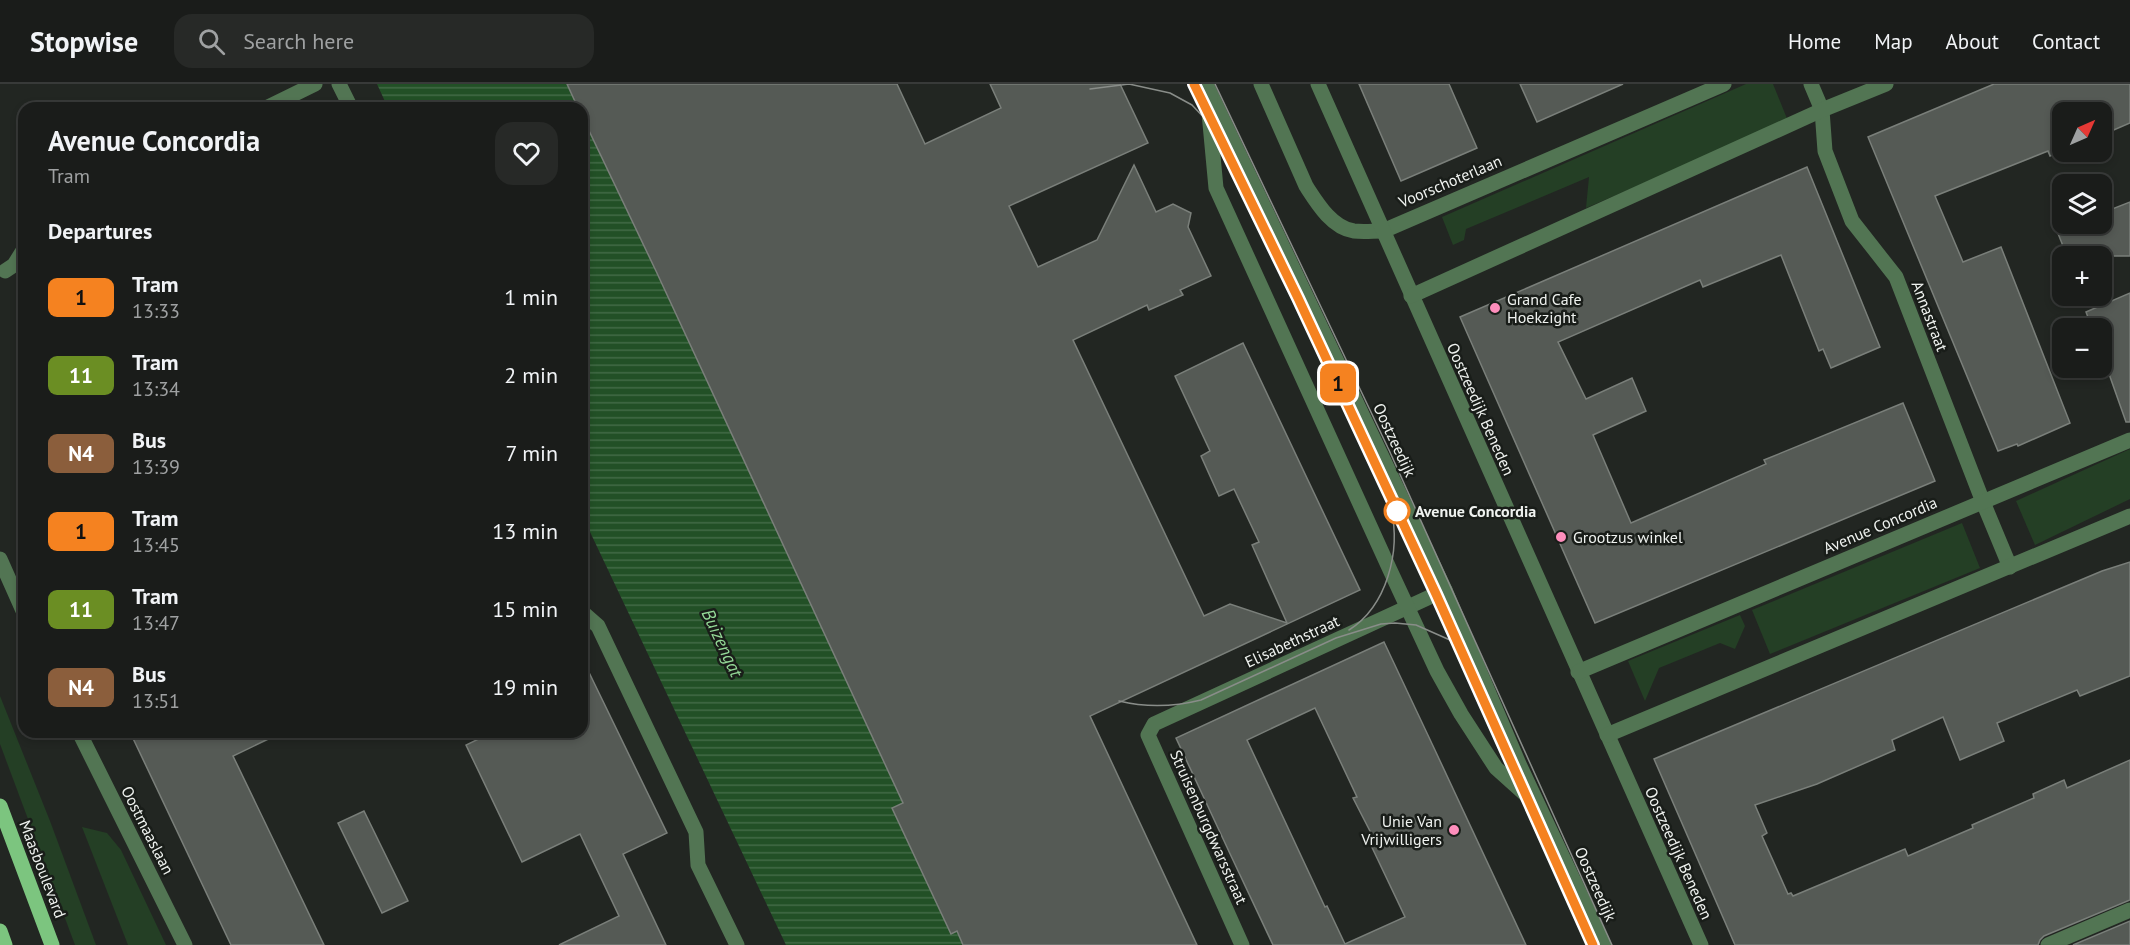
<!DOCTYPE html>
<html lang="en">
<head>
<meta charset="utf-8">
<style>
	:root { --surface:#1a1c1a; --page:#272927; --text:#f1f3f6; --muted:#9fa1a2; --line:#383a39 }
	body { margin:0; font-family:"PT Sans",sans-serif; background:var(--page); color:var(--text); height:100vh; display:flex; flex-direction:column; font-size:22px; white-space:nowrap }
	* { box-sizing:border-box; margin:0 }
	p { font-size:20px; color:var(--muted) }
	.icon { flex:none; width:33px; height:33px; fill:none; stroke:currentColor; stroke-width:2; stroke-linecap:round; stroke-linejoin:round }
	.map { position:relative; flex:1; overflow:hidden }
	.side { position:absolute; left:18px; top:18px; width:570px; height:636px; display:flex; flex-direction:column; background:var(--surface); border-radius:18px; box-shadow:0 3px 9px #0003,0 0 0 2px var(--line) }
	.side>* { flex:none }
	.badge { padding:0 12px; border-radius:9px; font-size:21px; line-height:39px }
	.needle { width:39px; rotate:45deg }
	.tools { position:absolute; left:2052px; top:18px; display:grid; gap:12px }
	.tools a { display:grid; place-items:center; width:60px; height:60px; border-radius:12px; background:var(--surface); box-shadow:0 3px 9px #0003,0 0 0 2px var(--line); font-size:30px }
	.map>.badge { position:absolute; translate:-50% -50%; box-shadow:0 0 0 3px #fff }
	h2 { padding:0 30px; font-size:22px; line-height:54px }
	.round { display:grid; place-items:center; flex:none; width:63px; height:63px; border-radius:18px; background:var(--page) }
	.head { display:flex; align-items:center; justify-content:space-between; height:102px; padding:0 30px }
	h1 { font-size:28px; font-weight:700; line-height:45px }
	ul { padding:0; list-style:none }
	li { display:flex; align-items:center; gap:18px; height:78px; padding:0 30px }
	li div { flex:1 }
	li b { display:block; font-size:22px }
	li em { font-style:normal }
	li .badge { min-width:66px; font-weight:700; text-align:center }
	header { display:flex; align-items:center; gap:36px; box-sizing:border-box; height:84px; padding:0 30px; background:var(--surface); border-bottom:2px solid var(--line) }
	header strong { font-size:28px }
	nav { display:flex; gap:33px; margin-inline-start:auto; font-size:21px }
	.search { width:420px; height:54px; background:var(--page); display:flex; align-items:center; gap:15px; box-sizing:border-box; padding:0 21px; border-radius:18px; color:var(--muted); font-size:22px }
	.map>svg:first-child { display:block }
	.green { fill:#243f25 }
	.water { fill:url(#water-rules) }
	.building { fill:#555a55; stroke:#7a7f7a; stroke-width:1.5; fill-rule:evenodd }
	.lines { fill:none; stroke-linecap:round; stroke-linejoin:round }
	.minor { stroke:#527553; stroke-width:15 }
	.tertiary { stroke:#527553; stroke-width:15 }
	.primary { stroke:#7cc57f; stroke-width:15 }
	.tram { stroke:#898d89; stroke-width:1.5 }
	.line-casing { stroke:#fff; stroke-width:14 }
	.line { stroke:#f58220; stroke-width:9 }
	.poi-dot { fill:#fe8ebc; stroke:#191d19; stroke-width:2 }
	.stop-dot { fill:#fff; stroke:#f58220; stroke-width:3 }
	.labels { text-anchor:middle; stroke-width:5; stroke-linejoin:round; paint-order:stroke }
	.street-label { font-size:16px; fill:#eff2ef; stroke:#191d19 }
	.poi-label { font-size:16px; fill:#eff2ef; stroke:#191d19; text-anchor:start }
	.stop-label { font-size:16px; font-weight:bold; fill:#eff2ef; stroke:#191d19; text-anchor:start }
	.water-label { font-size:18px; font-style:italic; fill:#94d997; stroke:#191d19 }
</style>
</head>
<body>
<header>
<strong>Stopwise</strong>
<div class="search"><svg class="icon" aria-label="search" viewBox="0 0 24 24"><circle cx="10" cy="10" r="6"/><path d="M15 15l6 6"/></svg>Search here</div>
<nav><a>Home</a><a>Map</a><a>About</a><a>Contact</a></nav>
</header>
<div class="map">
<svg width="2130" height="861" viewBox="0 0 2130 861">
	<defs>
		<pattern id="water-rules" width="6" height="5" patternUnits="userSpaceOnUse" patternTransform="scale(1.5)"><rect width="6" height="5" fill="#225026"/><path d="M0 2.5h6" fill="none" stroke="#426a46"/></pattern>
	</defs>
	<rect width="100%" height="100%" fill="#222622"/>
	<!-- green -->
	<g class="green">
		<polygon points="1746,0 1773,0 1788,37 1586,124 1589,93 1466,145 1464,156 1453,161 1442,133"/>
		<polygon points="2130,365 2130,415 2035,461 2016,417"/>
		<polygon points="1962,439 1980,484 1770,570 1752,526"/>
		<polygon points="1740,531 1745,542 1735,565 1720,559 1659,584 1645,617 1628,577"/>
		<polygon points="0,612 50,737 96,861 75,861 0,660"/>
		<polygon points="82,743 107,749 121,766 166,861 128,861"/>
	</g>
	<!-- water -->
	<polygon class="water" points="377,0 578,0 972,861 786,861 582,431 582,24 388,24"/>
	<!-- building -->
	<g class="building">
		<polygon points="567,0 897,0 925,60 1001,24 990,0 1120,0 1148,59 1009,122 1038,183 1097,156 1134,81 1156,128 1173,120 1191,129 1188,143 1211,192 1180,206 1183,211 1149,226 1147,221 1073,256 1204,532 1230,520 1287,539 1252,461 1259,458 1234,405 1219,412 1201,372 1210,367 1175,292 1243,259 1360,506 1090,632 1197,861 963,861 957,847 951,850 892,724 903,719 656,187 582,32 582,24 578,24"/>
		<polygon points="1359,0 1449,0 1477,64 1401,97"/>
		<polygon points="1520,0 1623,0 1537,38"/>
		<polygon points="1994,0 2130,0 2130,39 2102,51 2102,28 2062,28 2062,67 2050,72 2048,67 1935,112 1963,178 2001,163 2070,339 2018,362 2017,360 1998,367 1868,53"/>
		<polygon points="1807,83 1880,263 1831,284 1823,265 1819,267 1781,171 1703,203 1700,196 1558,258 1586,315 1632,294 1646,327 1593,351 1631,439 1766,380 1764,376 1903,319 1935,397 1595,539 1460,233"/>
		<polygon points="2130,118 2130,172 2067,172 2057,147 2076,140 2102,140 2102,129"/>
		<polygon points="2130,209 2130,338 2126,338 2102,270 2102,244 2092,244 2086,228"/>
		<polygon points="2130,478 2130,592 2080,612 2077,606 1997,639 2004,657 1960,676 1943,633 1892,656 1895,666 1817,700 1755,721 1767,749 1762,752 1788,810 1791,809 1793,812 1905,765 1908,772 1973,744 1972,741 2034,714 2033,710 2064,696 2067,704 2130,676 2130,816 2044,852 2040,856 2038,861 1735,861 1654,675 2102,487"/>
		<path d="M1384 558 1434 664 1526 861H1273L1232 774 1176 654ZM1315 624 1357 713 1353 714 1372 751 1367 753 1405 833 1345 860 1327 822 1325 823 1247 656Z"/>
		<polygon points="582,574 667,749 623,770 666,861 559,861 619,832 580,750 522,778 466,661 493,648 582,648"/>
		<polygon points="130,648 283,648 233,672 324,861 231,861"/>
		<polygon points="364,727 408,817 382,829 338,739"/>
		<polygon points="2130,837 2130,861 2073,861"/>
	</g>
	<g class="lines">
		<!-- minor -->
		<g class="minor">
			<polyline points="339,0 351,24"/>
			<path d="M1261 0 1306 102C1317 119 1332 144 1354 147 1363 148 1373 147 1383 147L1724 0"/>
			<polyline points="1318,0 1701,861"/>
			<polyline points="1811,0 1822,26 1825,67 1852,137 1896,193 1983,418 2010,483"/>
			<polyline points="266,24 315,0"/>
			<polyline points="5,187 14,181 24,165"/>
			<polyline points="1411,212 1822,26 1886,0"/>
			<polyline points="0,475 24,529"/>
			<polyline points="582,528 598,542 696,748 698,781 737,861"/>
			<polyline points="1578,588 2130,356"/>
			<polyline points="79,648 185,861"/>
			<polyline points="1607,651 2130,432"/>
			<polyline points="1242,861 1148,651 1154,640 1445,506"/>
			<polyline points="2048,861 2130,826"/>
		</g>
		<!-- tertiary -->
		<g class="tertiary">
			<polyline points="1206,0 1445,506 1519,680 1604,861"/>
			<polyline points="1210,11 1209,29 1216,104 1390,486 1437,587 1461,630 1496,684 1534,718"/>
		</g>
		<!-- primary -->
		<g class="primary">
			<polyline points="0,722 52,861"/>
			<polyline points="0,847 5,861"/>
		</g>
		<!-- tram -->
		<g class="tram">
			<polyline points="1194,0 1298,214 1436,510 1593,861"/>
			<polyline points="1215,0 1389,366 1612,861"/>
			<polyline points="1090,5 1129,0 1170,9 1192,21 1210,40"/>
			<path d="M1349 546C1387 522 1401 467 1391 425"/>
			<path d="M1119 617C1148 624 1173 623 1201 616L1336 554 1381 540 1395 539 1416 541 1459 560"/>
		</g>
	</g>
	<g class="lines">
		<defs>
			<polyline id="line" points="1194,0 1298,214 1436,510 1593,861"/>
		</defs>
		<!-- line casing -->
		<use href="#line" class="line-casing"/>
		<!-- line -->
		<use href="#line" class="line"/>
	</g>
	<!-- markers -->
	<g class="poi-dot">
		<circle cx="1495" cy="224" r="6"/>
		<circle cx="1561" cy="453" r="6"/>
		<circle cx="1454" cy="746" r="6"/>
	</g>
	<circle class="stop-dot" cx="1397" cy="427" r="12"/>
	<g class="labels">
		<!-- street labels -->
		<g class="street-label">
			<text transform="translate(1450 97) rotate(-23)" y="6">Voorschoterlaan</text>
			<text transform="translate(1930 232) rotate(69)" y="6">Annastraat</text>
			<text transform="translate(1481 325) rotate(66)" y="6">Oostzeedijk Beneden</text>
			<text transform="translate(1395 356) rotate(65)" y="6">Oostzeedijk</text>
			<text transform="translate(1880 441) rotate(-23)" y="6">Avenue Concordia</text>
			<text transform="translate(1292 557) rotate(-25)" y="6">Elisabethstraat</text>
			<text transform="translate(1209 743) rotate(66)" y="6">Struisenburgdwarsstraat</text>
			<text transform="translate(148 746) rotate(63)" y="6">Oostmaaslaan</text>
			<text transform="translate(1679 769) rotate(66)" y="6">Oostzeedijk Beneden</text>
			<text transform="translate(43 785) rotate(69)" y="6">Maasboulevard</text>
			<text transform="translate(1596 800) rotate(66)" y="6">Oostzeedijk</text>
		</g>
		<!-- poi labels -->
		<g class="poi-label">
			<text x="1507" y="221">Grand Cafe<tspan x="1507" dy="18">Hoekzight</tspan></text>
			<text x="1573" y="459">Grootzus winkel</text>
			<text x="1442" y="743" text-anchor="end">Unie Van<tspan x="1442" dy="18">Vrijwilligers</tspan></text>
		</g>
		<!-- stop labels -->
		<g class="stop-label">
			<text x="1415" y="433">Avenue Concordia</text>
		</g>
		<!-- water labels -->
		<g class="water-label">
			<text transform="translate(722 559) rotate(65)" y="6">Buizengat</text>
		</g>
	</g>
</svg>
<div class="tools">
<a><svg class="needle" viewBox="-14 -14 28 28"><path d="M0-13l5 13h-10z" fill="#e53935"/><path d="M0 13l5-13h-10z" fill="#9fa1a2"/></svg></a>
<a><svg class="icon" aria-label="layers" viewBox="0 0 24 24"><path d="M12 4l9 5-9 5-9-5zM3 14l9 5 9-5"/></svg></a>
<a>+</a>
<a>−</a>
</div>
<b class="badge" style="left:1338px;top:299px;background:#f58220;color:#111">1</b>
<section class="side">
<div class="head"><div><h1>Avenue Concordia</h1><p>Tram</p></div><a class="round"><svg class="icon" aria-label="heart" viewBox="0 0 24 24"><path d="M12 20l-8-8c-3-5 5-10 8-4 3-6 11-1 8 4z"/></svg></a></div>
<h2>Departures</h2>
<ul>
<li><span class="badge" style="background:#f58220;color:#111">1</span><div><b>Tram</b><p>13:33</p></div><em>1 min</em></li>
<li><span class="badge" style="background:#6b8e23;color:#fff">11</span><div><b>Tram</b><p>13:34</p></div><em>2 min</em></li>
<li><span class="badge" style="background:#8b5e3c;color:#fff">N4</span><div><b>Bus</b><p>13:39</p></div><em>7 min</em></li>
<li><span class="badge" style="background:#f58220;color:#111">1</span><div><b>Tram</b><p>13:45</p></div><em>13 min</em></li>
<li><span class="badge" style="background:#6b8e23;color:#fff">11</span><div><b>Tram</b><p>13:47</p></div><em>15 min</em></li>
<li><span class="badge" style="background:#8b5e3c;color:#fff">N4</span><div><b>Bus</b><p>13:51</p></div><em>19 min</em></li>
</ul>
</section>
</div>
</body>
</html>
